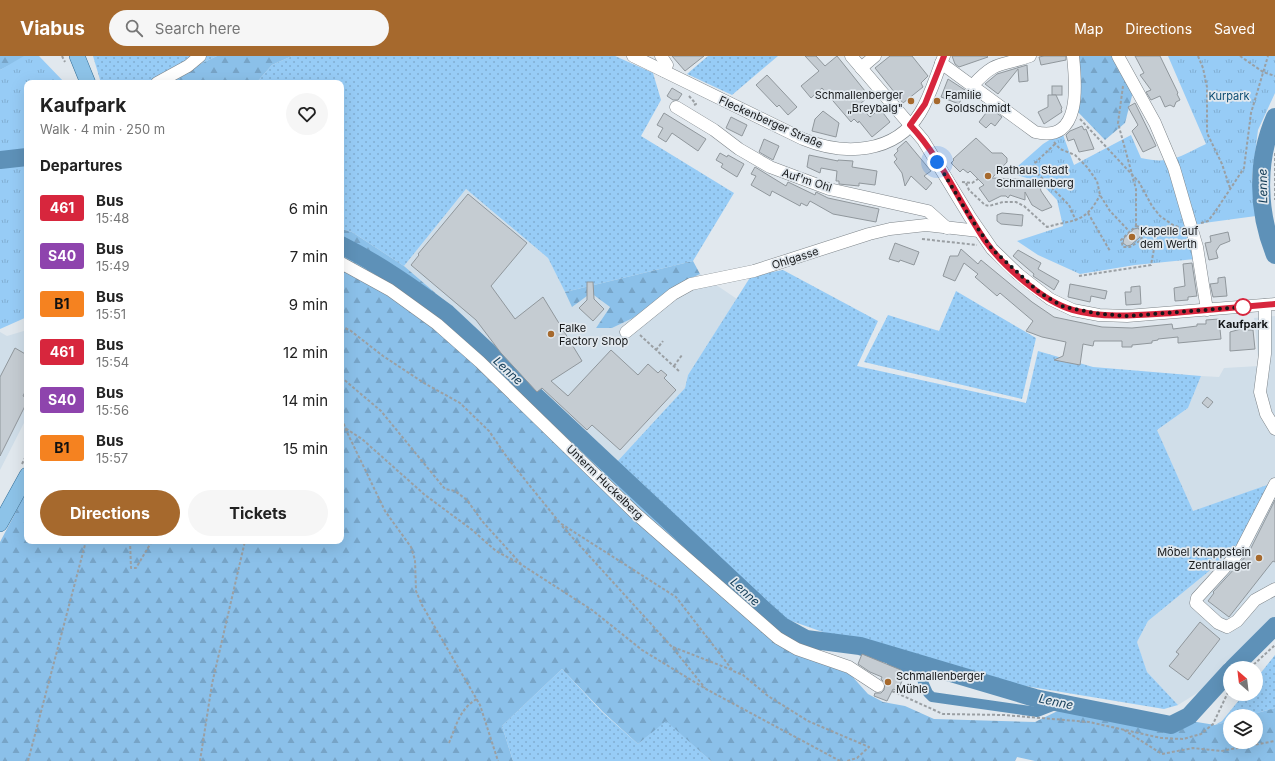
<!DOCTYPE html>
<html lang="en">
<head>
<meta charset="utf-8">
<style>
	:root { --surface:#fff; --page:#f6f6f6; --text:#222; --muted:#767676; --accent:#a6692d }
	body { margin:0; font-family:Inter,sans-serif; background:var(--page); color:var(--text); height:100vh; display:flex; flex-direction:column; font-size:15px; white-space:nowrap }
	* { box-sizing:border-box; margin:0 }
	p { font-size:13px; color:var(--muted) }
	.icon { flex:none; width:22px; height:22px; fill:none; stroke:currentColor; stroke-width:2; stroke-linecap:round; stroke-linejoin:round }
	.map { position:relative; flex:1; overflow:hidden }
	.sheet { position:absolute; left:24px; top:24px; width:320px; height:464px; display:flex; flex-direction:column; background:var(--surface); border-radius:8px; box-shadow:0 4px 16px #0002 }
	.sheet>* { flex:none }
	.badge { padding:0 8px; border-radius:3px; font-size:14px; line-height:26px }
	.needle { width:26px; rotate:332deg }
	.tools { position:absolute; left:1223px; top:605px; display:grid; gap:8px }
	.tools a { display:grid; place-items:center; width:40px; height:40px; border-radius:50%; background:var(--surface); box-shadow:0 4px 16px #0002; font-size:20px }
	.you { position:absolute; width:20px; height:20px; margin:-10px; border:3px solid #fff; border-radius:50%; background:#1a73e8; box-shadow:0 0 0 6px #1a73e833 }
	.map>.badge { position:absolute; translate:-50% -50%; box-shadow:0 0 0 2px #fff }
	h2 { padding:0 16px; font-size:15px; line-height:36px }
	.round { display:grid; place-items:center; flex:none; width:42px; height:42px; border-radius:21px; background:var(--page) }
	.head { display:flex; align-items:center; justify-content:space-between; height:68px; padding:0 16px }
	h1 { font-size:19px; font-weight:700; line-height:30px }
	.cta { display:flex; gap:8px; margin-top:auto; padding:8px 16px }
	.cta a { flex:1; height:46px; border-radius:24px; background:var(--accent); color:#fff; font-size:16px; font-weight:700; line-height:46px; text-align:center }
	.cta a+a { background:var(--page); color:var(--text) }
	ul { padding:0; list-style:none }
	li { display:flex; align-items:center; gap:12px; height:48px; padding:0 16px }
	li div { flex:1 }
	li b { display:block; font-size:15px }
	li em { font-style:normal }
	li .badge { min-width:44px; font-weight:700; text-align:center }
	header { display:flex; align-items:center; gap:24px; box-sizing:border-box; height:56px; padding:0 20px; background:var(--accent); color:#fff }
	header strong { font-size:19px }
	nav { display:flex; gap:22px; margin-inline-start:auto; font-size:14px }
	.search { width:280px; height:36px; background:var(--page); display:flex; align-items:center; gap:10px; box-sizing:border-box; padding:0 14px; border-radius:22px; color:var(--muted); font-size:15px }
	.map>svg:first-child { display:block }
	.built { fill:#d0dee9 }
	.grass { fill:url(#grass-dots) }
	.forest { fill:url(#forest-firs) }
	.park { fill:url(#park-tufts) }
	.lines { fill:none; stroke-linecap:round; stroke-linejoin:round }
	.canal { stroke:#5e91b8; stroke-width:10 }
	.river { stroke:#5e91b8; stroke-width:18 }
	.building { fill:#c5ccd2; stroke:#90979c }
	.minor-casing { stroke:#7e858a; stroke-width:13 }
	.major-casing { stroke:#326d96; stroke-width:16 }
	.path { stroke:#9a9fa3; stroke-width:2; stroke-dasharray:3 2; stroke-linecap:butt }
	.minor { stroke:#fff; stroke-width:12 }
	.major { stroke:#8dc3e8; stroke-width:15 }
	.line-casing { stroke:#fff; stroke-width:9 }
	.line { stroke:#d7263d; stroke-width:6 }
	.walk { stroke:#16181a; stroke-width:4; stroke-dasharray:0 7.2 }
	.poi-dot { fill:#a6692d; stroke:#e1e8ee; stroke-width:1.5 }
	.stop-dot { fill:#fff; stroke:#d7263d; stroke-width:2 }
	.labels { text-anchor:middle; stroke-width:3.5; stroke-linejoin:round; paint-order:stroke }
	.poi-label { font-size:11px; fill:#16181a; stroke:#e1e8ee; text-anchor:start }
	.park-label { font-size:11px; fill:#0d4d73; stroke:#e1e8ee }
	.street-label { font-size:11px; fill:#16181a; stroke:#e1e8ee }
	.stop-label { font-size:11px; font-weight:bold; fill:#16181a; stroke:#e1e8ee }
	.water-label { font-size:12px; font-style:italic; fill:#0f3954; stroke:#e1e8ee }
</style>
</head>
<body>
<header>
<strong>Viabus</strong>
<div class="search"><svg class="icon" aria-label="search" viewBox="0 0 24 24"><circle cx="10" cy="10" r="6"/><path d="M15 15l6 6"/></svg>Search here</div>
<nav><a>Map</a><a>Directions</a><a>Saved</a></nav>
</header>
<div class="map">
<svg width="1275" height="705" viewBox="0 0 1275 705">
	<defs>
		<pattern id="grass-dots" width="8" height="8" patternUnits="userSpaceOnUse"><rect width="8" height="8" fill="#97ccf6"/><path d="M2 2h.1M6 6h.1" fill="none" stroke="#81aed2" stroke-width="1.8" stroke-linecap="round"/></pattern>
		<pattern id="forest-firs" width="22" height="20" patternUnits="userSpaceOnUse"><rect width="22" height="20" fill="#8bc0e9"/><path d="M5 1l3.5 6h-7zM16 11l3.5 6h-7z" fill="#77a4c7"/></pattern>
		<pattern id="park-tufts" width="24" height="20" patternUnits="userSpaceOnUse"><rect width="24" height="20" fill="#97ccf6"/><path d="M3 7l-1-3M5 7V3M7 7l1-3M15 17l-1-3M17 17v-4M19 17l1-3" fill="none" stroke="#81aed2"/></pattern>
	</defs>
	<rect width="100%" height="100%" fill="#e1e8ee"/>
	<!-- built -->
	<g class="built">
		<polygon points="466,133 548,202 572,250 591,237 610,251 596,272 612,272 633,262 681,227 700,218 737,243 688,319 685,332 615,408 537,338 454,253 404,210"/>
		<polygon points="1275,260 1275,561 1210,629 1178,649 1147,616 1137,586 1148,565 1219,507 1269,429 1193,456 1157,374 1188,352 1201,320 1219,321 1224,312 1259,310 1254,262"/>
		<polygon points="27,274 27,361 0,414 0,276 7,280"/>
	</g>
	<!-- grass -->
	<g class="grass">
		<polygon points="93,0 217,0 160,27 101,27"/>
		<polygon points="292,0 615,0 653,17 661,44 641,80 734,137 693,205 565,236 548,202 466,133 404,210 352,176 341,173 341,27 256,27 272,9"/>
		<polygon points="708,0 778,0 732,39 687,18"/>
		<polygon points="783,214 878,265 857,310 1026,347 1038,295 1093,311 1201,320 1188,352 1157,374 1193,455 1270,428 1242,483 1219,507 1148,565 1137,586 1147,616 1178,649 1164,653 934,615 780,561 615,408 685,332 688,319 751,220"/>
		<polygon points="956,235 1036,282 1022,343 864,306 888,259 939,275"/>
		<polygon points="1275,599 1275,652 1247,660 1230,660 1230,665 1215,669 1222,665 1244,638 1256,638 1256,623"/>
		<polygon points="562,613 602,656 638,688 666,664 711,705 513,705 502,670"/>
	</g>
	<!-- forest -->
	<g class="forest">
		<polygon points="0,0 29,0 0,14"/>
		<polygon points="217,0 292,0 272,9 256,27 160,27"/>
		<polygon points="1078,0 1113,0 1133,36 1125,67 1105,84 1076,54"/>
		<polygon points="341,173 352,176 404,210 454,253 537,338 780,561 850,618 868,638 883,646 905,650 934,663 1035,666 1076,646 1215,669 1230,665 1230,686 1256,686 1256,660 1247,660 1275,652 1275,705 1035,705 1017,701 1015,705 711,705 666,665 638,688 603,656 562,613 502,670 513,705 0,705 0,486 27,435 27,485 341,485"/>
		<polygon points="693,205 700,218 681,227 633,262 612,272 596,272 610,251 591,237 572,251 565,236"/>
	</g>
	<!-- park -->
	<g class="park">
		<polygon points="24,0 39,0 65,27 27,27 27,261 0,273 0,14"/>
		<path d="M1168 0H1275V37L1258 74 1252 121 1256 160 1204 167 1192 170 1195 203 1135 209 1080 218 1038 199 1017 185 1063 170 1057 144 1040 126 1010 117 1043 88 1062 76 1074 109 1131 79 1141 102C1171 109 1180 100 1206 88Z"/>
	</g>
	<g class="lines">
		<!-- canal -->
		<polyline class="canal" points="887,599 895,610 920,619 928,637 932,641 1037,656 1060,647"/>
		<!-- river -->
		<g class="river">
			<path d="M1275 61C1256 104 1257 155 1275 199"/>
			<polyline points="0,104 27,101"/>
			<path d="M341 189C379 208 413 232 447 257L762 552 782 570 806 583 860 590 1035 642 1171 669 1189 660 1230 615"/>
			<polyline points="1233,612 1275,570"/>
		</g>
	</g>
	<!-- building -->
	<g class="building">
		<polygon points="672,0 704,0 685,15"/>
		<polygon points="805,0 816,0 825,10 837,0 869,40 859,49 870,61 880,53 890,66 872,81 859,65 858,67 854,63 851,66 822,32 811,42 801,30 819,15"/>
		<polygon points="890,0 912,0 928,20 921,27 923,31 903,47 875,12"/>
		<polygon points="952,0 987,0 988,1 959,11 955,8"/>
		<polygon points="1044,0 1066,0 1066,4 1041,9 1039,1"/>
		<polygon points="1135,0 1160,0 1178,37 1177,38 1180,44 1176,46 1174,51 1170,49 1165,51 1160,40 1151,44 1146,36 1151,34 1140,19 1144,17"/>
		<polygon points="1027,9 1028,25 1019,26 1018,13 998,38 985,28 997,18"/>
		<polygon points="767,19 797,51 788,59 779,49 777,51 756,29"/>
		<polygon points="948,23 965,34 959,48 941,41"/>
		<rect x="1052" y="30" width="10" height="9"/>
		<polygon points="672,32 682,38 678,44 673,44 667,40"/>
		<polygon points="1048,39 1056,39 1062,52 1061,53 1062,56 1044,68 1038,56 1048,51"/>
		<polygon points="1135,47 1156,90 1143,96 1132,75 1138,69 1128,51"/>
		<polygon points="990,52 1002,61 995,70 991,67 986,72 979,66"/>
		<polygon points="823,55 839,67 836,81 812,75 815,63"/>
		<polygon points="664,57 706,83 698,95 672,77 666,86 658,81 663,72 657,69"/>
		<polygon points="731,61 747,69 742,80 726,72"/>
		<polygon points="1082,70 1084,74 1086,73 1094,93 1079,96 1074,83 1068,85 1066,79 1070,75"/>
		<polygon points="976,82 992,97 1002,97 1007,102 1007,106 992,122 1018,123 1036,131 1040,131 1041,135 1052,151 1042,155 1032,149 1025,136 1025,144 1010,139 1008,142 1006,140 1001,140 989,146 979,132 984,129 970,115 968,117 963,113 960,116 951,107 954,104 953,103"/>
		<polygon points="764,83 779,90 773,104 759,96"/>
		<polygon points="906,85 931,115 924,120 932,127 926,134 911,120 905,130 902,117 894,106 897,103 894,99 898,95 897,93"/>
		<polygon points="720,97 727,101 728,99 744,108 737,121 721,111 723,108 716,104"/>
		<polygon points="809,99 838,105 838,104 853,105 852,111 877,115 875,129 859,127 859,130 839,128 839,125 836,125 837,115 821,112 820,117 807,111"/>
		<polygon points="755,111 786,130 788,126 815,139 816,136 828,142 879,153 876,166 833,158 810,145 807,150 801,147 800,150 772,135 770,140 751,129 756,120 751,118"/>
		<polygon points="468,138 527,187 491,230 515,263 543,241 582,305 551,325 568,340 611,294 638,319 648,308 658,317 661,314 667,319 664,322 676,334 620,394 592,369 587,374 542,332 537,336 501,297 476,264 411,209 419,199 418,198"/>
		<polygon points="1002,157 1023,159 1022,170 1001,168 997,165 997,159"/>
		<polygon points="1138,172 1141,176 1140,181 1131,189 1127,190 1123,187 1124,182 1134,173"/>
		<polygon points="1228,176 1230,185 1220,189 1216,195 1218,202 1209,204 1205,187 1211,186 1210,180"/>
		<polygon points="895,187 919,196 914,209 900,204 899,206 889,203"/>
		<polygon points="961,193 978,208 981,204 1032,246 1054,261 1102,271 1132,272 1172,268 1173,273 1197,270 1197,268 1206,268 1206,264 1219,263 1221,283 1178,287 1178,281 1158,283 1158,284 1152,285 1152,287 1132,289 1132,291 1122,291 1122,285 1094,285 1093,290 1083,288 1080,309 1054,304 1063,300 1066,286 1042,281 1026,275 1033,265 1000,237 997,240 975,221 978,218 964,207 955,225 943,220 950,200 958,200"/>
		<polygon points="1018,194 1041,207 1038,213 1059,225 1054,234 1033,220 1034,218 1013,200"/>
		<polygon points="1192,207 1197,240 1188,241 1188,244 1175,245 1174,232 1185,230 1183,208"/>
		<polygon points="1225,221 1227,240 1213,241 1210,228 1218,227 1218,222"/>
		<polygon points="587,226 593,226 594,243 604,253 593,265 579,252 587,244"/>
		<polygon points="1070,228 1107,235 1105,243 1091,240 1090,246 1068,241"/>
		<polygon points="1140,230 1141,248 1126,249 1125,236 1131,236 1131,231"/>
		<polygon points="1248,271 1248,274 1253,274 1255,293 1230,295 1230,276"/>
		<polygon points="15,292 27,299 27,332 23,340 27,342 27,346 0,400 0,321"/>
		<polygon points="1207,341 1213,346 1208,352 1202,347"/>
		<polygon points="1275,444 1275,506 1273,505 1229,561 1208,545 1214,537 1213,536 1248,498"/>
		<polygon points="1200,566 1220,583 1188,624 1169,610 1179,598 1176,596"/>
		<polygon points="862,598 901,614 898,620 903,622 898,635 893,633 887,645 874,640 875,637 881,637 884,634 885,627 881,623 882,621 870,616 858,608"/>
	</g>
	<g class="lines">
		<defs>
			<g id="minor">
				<path d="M633 0 803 83C844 100 895 98 920 57 931 39 936 19 944 0"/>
				<polyline points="661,0 667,9 664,15"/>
				<polyline points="851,0 923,84 970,161 992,193 1018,218 1050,243 1073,254 1099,259 1127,260 1275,248"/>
				<polyline points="1118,0 1155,67 1174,112 1197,191 1207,254"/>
				<path d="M941 7 1035 76C1082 88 1076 28 1073 0"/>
				<polyline points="861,12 875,0"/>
				<polyline points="157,27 188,10 200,0"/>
				<path d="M973 29C997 3 1000 11 1030 0"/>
				<polyline points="676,51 714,74 739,93 770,111 829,133 928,155 947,172"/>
				<polyline points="341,207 390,234 437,268 480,306 635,457 778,582 797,593 849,611 878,630"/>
				<polyline points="1265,249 1265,298 1260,336 1266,358 1275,373"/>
				<polyline points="626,276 673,238 691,228 754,215 869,178 890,173 926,169 979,175"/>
				<polyline points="1275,428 1241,494 1197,542 1196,547 1218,567 1227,571 1237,565 1255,544 1275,533"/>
			</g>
			<g id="major">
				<polyline points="77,0 88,27"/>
				<polyline points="0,468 27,419"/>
			</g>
		</defs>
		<!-- minor casing -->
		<use href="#minor" class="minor-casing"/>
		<!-- major casing -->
		<use href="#major" class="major-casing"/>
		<!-- path -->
		<g class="path">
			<polyline points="62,0 65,6"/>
			<polyline points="1198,0 1203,12 1207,31 1207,77 1222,108 1230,132"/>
			<polyline points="1240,0 1263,16 1275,20"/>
			<polyline points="1123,30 1118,67 1136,133 1136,170"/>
			<polyline points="689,40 696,48 694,49"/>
			<polyline points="1080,63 1139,126 1152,150 1160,160 1173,169 1181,172"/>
			<polyline points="1054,86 1060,93 1075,99 1087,111 1097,125 1100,139 1110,155 1129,175"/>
			<polyline points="1055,88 1035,107 1033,113 1069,149 1076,165"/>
			<polyline points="1275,97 1275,144"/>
			<polyline points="962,126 972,127 978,123"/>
			<path d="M966 127 969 134 985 149 989 150 1003 146H1016L1024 150 1047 171C1074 163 1085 168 1100 139"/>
			<polyline points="1088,157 1110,195"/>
			<polyline points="1201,167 1208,165 1215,156 1244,112 1251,57 1268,0"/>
			<polygon points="1136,170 1140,171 1143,175 1141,184 1130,191 1123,191 1121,184"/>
			<polyline points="922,183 977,189"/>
			<polyline points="1079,220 1151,209 1154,193 1143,191 1141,184"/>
			<polyline points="341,270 351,275 383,300 424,327 460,347 489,375 509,404 560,467 676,541 733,615 743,619 768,640 808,665 869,691 857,702 847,705"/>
			<polyline points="640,279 680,316"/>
			<polyline points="656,294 663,285"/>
			<polyline points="674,310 682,299"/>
			<polyline points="341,321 381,355 445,433 455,435 467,444 482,465 521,508"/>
			<polyline points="341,358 345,372 385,455 411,491 415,504 416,535 422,549 480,649 498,705"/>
			<polyline points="341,372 345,372 362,383 425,439 471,473 496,495 522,509 592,554 642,594 706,633 840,705"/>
			<polyline points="22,408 27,398"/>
			<polyline points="562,470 672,591 705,632"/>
			<polyline points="130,485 131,512 136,512 152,485"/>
			<polyline points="673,591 732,614"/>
			<polyline points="1250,612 1275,589"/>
			<polyline points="892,635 943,658 1004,659 1089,666 1161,682 1183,683 1201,678 1213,668 1230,632"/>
			<polyline points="1124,674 1162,698 1193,692 1221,695 1275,685"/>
			<path d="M449 687C456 670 460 652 477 643"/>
			<polyline points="28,705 86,485"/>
			<polyline points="200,705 212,628 245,485"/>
		</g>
		<!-- minor -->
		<use href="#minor" class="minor"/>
		<!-- major -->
		<use href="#major" class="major"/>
	</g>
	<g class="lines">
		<defs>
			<path id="line" d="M944 0 925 48 910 69C942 103 960 148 986 186 1004 211 1044 246 1073 254 1105 263 1140 259 1173 257 1207 254 1241 251 1275 248"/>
		</defs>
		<!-- line casing -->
		<use href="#line" class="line-casing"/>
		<!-- line -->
		<use href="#line" class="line"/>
		<!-- walk -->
		<polyline class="walk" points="937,106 970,161 992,193 1040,237 1064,251 1100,258 1128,260 1243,251"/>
	</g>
	<!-- markers -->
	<g class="poi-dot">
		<circle cx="911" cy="45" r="4"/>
		<circle cx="937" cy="45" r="4"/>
		<circle cx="988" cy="120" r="4"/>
		<circle cx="1132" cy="181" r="4"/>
		<circle cx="551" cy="278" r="4"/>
		<circle cx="1259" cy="502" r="4"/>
		<circle cx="888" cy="626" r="4"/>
	</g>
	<circle class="stop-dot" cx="1243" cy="251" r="8"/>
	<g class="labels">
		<!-- poi labels -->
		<g class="poi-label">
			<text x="903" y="43" text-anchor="end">Schmallenberger<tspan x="903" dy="13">„Breybalg"</tspan></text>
			<text x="945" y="43">Familie<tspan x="945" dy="13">Goldschmidt</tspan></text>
			<text x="996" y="118">Rathaus Stadt<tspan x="996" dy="13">Schmallenberg</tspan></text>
			<text x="1140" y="179">Kapelle auf<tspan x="1140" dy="13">dem Werth</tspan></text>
			<text x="559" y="276">Falke<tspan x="559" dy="13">Factory Shop</tspan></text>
			<text x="1251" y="500" text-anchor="end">Möbel Knappstein<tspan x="1251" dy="13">Zentrallager</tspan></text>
			<text x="896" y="624">Schmallenberger<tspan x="896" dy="13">Mühle</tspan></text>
		</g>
		<!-- park labels -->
		<g class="park-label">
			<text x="1229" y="44">Kurpark</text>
		</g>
		<!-- street labels -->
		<g class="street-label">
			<text transform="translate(771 66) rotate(24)" y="4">Fleckenberger Straße</text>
			<text transform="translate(807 124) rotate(18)" y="4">Auf'm Ohl</text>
			<text transform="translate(795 202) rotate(-18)" y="4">Ohlgasse</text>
			<text transform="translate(605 426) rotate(44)" y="4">Unterm Huckelberg</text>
		</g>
		<!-- stop labels -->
		<g class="stop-label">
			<text x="1243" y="272">Kaufpark</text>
		</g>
		<!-- water labels -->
		<g class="water-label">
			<text transform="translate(1263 130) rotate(-91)" y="4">Lenne</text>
			<text transform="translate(508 315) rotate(43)" y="4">Lenne</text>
			<text transform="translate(745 536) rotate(43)" y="4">Lenne</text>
			<text transform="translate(1056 646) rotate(12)" y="4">Lenne</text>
		</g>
	</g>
</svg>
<div class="tools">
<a><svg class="needle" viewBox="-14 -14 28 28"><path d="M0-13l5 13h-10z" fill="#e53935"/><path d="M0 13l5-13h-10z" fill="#767676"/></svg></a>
<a><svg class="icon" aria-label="layers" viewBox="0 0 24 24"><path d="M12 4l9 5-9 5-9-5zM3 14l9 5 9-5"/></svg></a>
</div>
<div class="you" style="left:937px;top:106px"></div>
<section class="sheet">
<div class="head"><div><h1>Kaufpark</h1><p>Walk · 4 min · 250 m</p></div><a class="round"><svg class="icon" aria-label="heart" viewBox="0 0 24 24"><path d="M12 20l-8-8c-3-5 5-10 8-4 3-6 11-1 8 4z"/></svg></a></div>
<h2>Departures</h2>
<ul>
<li><span class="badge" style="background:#d7263d;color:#fff">461</span><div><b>Bus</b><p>15:48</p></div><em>6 min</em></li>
<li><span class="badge" style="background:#8e44ad;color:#fff">S40</span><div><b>Bus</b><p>15:49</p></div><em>7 min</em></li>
<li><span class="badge" style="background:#f58220;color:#111">B1</span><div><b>Bus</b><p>15:51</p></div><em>9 min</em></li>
<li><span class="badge" style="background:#d7263d;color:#fff">461</span><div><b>Bus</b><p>15:54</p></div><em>12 min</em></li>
<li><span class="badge" style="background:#8e44ad;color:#fff">S40</span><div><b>Bus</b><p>15:56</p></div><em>14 min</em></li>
<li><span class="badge" style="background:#f58220;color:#111">B1</span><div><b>Bus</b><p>15:57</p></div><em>15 min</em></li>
</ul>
<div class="cta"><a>Directions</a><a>Tickets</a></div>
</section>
</div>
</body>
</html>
